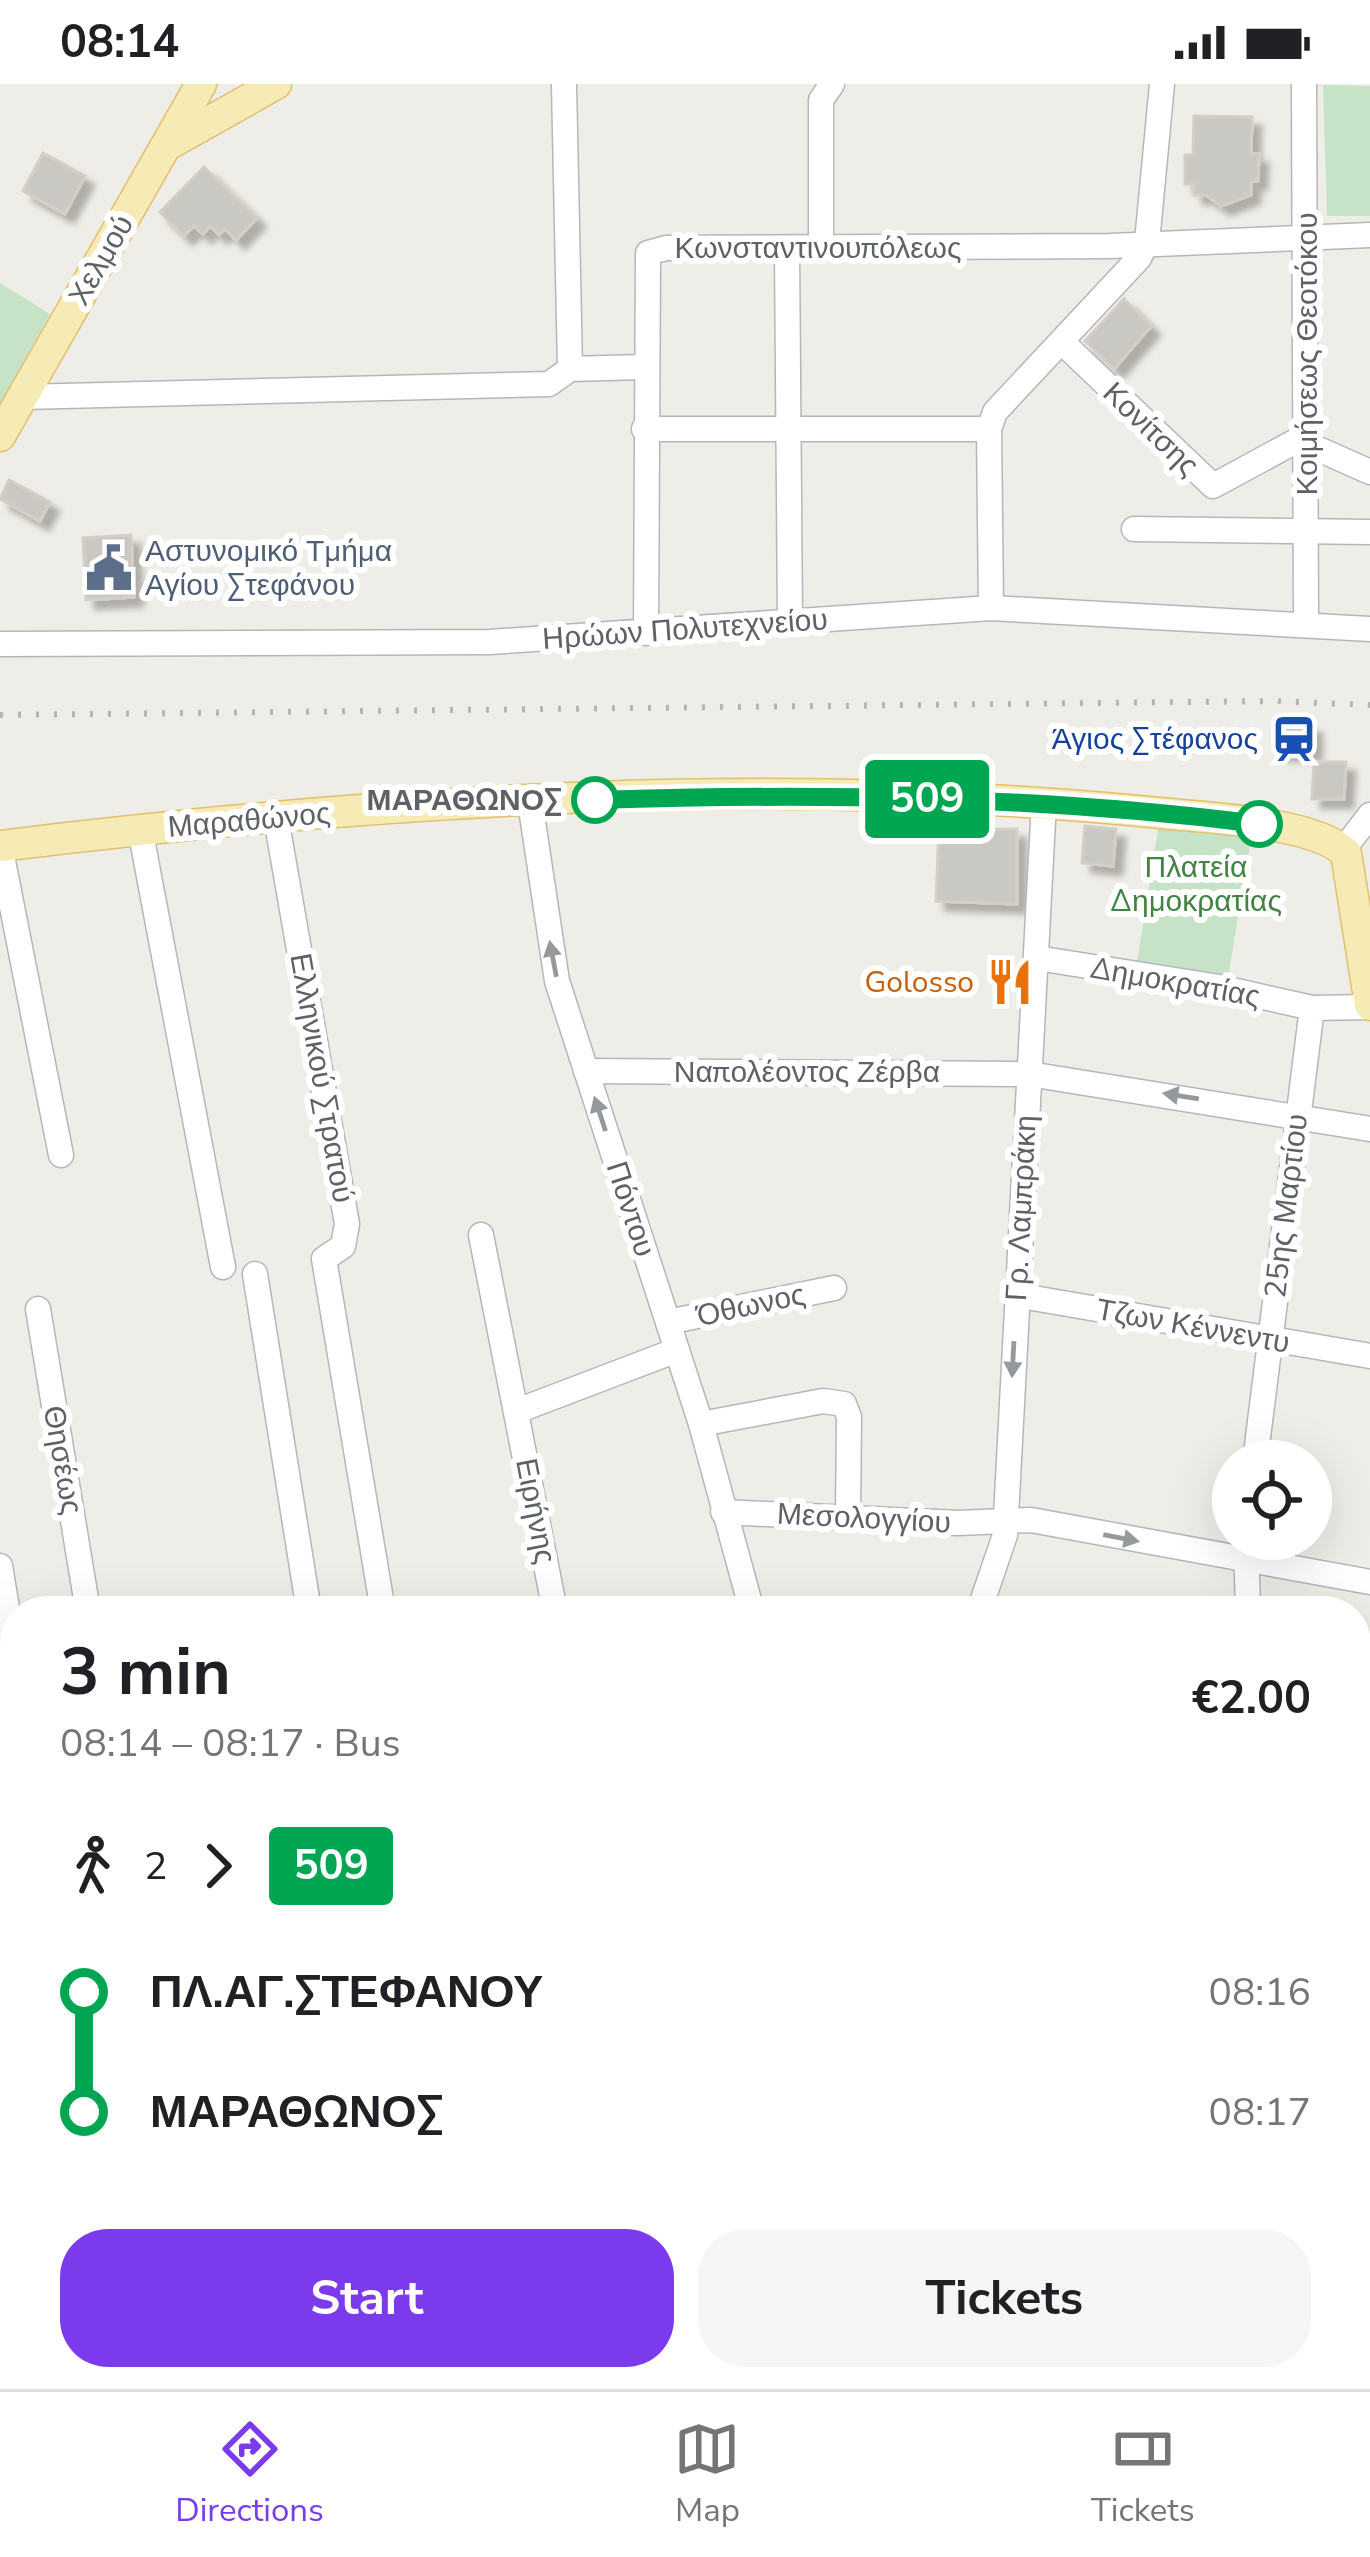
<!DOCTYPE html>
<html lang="en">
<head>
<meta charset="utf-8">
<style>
	:root { --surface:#fff; --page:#f6f6f6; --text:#202124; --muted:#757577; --line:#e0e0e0; --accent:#7c3aed }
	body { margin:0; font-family:"Nunito Sans",sans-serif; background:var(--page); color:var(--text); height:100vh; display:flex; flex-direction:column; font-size:45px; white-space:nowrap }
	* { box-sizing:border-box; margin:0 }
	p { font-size:39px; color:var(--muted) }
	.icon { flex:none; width:66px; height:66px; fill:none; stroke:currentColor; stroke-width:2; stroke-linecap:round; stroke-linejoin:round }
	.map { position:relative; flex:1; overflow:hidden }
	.details { position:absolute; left:0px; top:1512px; width:1371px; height:795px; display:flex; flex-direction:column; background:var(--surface); border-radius:48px 48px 0 0; box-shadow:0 12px 48px #0002 }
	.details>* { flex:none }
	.badge { padding:0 24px; border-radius:9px; font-size:42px; line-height:78px }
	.buttons { position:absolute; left:1212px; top:1356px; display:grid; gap:24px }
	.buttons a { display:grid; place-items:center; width:120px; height:120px; border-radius:50%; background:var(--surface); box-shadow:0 12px 48px #0002; font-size:60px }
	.map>.badge { position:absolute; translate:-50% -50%; box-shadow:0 0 0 6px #fff }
	.legs { display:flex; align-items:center; gap:18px; height:132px; padding:0 60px; font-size:39px }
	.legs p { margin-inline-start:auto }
	.summary { display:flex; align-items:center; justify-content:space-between; height:204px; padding:0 60px }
	h1 { font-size:66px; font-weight:700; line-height:90px }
	.button { display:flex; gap:24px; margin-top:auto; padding:24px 60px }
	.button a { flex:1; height:138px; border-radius:48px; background:var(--accent); color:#fff; font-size:48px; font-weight:700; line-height:138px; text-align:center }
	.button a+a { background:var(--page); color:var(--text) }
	ul { padding:0 60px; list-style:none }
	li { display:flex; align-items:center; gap:42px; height:120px; font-size:45px }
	li i { display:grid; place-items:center; width:18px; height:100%; margin:0 15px; background:currentColor }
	li i::after { content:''; width:30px; height:30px; margin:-15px; border:9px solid; border-radius:50%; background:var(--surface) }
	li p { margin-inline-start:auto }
	li:first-child i { background:linear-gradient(#0000 50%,currentColor 0) }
	li:last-child i { background:linear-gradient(currentColor 50%,#0000 0) }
	.status { display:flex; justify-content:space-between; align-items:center; height:84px; padding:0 60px; background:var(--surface); direction:ltr }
	.status svg { height:33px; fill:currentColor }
	.tabs { display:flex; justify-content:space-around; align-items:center; height:168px; border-top:3px solid var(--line); background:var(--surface); font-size:33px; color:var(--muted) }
	.tabs a { display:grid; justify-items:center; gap:6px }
	.tabs .selected { color:var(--accent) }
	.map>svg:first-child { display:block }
	.green { fill:#c7e3c7 }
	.building { fill:#cac8c3; stroke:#d3cfc6; stroke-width:3; filter:url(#shadow) }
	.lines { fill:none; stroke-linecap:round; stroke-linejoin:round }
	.minor-casing { stroke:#b4b7ba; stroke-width:27 }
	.major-casing { stroke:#e2c06d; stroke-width:33 }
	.minor { stroke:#fff; stroke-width:24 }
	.major { stroke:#f6ebb5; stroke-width:30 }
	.rail { stroke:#b4b5b5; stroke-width:6; stroke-dasharray:3 15; stroke-linecap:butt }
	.oneway { fill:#96999b }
	.line-1-casing { stroke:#fff; stroke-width:27 }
	.line-1 { stroke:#00a651; stroke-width:18 }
	.stop-1-dot { fill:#fff; stroke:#00a651; stroke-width:6 }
	.labels { text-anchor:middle; stroke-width:12; stroke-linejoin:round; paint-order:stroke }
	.street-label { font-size:30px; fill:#5e6265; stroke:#fff }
	.service-label { font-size:30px; fill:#4e5e75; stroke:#fff; text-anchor:start }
	.transit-label { font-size:30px; fill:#164399; stroke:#fff; text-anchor:end }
	.stop-label { font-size:30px; font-weight:bold; fill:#5e6265; stroke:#fff; text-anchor:end }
	.park-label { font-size:30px; fill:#408343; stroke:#fff }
	.food-label { font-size:30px; fill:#c56008; stroke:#fff; text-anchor:end }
</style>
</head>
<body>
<div class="status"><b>08:14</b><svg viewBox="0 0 49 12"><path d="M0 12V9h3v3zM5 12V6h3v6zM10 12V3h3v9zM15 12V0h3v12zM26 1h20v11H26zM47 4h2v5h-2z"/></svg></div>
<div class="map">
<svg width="1370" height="2305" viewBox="0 0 1370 2305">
	<defs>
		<filter id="shadow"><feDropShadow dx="9" dy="9" stdDeviation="3" flood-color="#0004"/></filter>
	</defs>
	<rect width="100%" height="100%" fill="#efede7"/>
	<!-- green -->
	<g class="green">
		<polygon points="1323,1 1370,2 1370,132 1327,132"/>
		<polygon points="0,199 50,230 0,321"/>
		<polygon points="1159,740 1251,755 1228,894 1137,878"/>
	</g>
	<!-- building -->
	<g class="building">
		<polygon points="1194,32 1252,33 1251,70 1259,70 1258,97 1251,97 1251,111 1221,122 1206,111 1194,111 1194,100 1185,100 1185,71 1193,71"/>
		<polygon points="43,69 85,92 65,130 23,107"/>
		<polygon points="204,83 257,134 236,156 225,145 219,151 210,142 203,150 194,142 184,152 160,128"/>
		<polygon points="1124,215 1151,242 1114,285 1085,257"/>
		<polygon points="9,396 50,418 40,437 0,415"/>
		<polygon points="131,451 134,513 86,516 83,454"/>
		<polygon points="1313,640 1313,667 1277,668 1277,641"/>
		<polygon points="1314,678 1346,678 1344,715 1312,715"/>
		<polygon points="1085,742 1116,745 1113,782 1082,779"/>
		<polygon points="1017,745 1017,820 936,817 939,746"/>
		<polygon points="0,2159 15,2172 15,2205 0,2215"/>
	</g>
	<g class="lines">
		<defs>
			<g id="minor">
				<polyline points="564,0 570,285"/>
				<polyline points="1304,0 1306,539"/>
				<polyline points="821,164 821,16 832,0"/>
				<polyline points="787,166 790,538"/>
				<polyline points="1064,260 1213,402 1307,351"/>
				<polyline points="22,313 549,300 570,285 644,283"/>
				<polyline points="644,345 989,345"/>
				<polyline points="1307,360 1370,388"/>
				<polyline points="1134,445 1370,448"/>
				<polyline points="991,524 989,345 995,328 1139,174 1147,158 1162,0"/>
				<polyline points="646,549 648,169 666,164 1110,162 1370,151"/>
				<polyline points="0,560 490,558 991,524 1370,545"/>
				<polyline points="530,718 557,897 701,1340 752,1527"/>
				<polyline points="276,734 347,1140 343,1162 324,1175 383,1527"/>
				<polyline points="140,745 223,1183"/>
				<polyline points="0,762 61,1071"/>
				<polyline points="1343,766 1370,731"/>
				<polyline points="1037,874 1219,903 1312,924"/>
				<polyline points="586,987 1029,990 1370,1045"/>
				<polyline points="481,1151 555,1527"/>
				<polyline points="255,1190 309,1527"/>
				<polyline points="1016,1211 1370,1272"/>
				<polyline points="38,1225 88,1527"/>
				<polyline points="668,1238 834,1204"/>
				<polyline points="517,1327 677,1266"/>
				<polyline points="701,1340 823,1317 844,1320 849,1333 848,1431"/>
				<polyline points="1255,1377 1312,924 1370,923"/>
				<polyline points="723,1428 957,1439 1031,1436 1370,1498"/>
				<polyline points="1246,1455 1248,1527"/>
				<polyline points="0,1482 15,1572"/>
				<polyline points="979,1527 1005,1451 1044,718"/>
				<polyline points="1356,1628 1370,1630"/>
				<polyline points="0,1740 15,1736"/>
				<polyline points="0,1762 15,1782"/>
				<polyline points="0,2132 15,2152"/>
				<polyline points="0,2255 15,2245"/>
				<polyline points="99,2292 109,2305"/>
				<polyline points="298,2292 306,2305"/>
				<polyline points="597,2292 599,2305"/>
				<polyline points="841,2292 845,2305"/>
				<polyline points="878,2305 911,2292"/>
				<polyline points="1224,2305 1248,2292"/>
			</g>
			<g id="major">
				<polyline points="166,62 276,0"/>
				<polyline points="0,352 201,0"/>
				<path d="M0 762C385 715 784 690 1170 730 1214 734 1315 739 1346 769L1370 921"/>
				<polyline points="1356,2046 1370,1993"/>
				<polyline points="1356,2215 1367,2305"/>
			</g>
		</defs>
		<!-- minor casing -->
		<use href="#minor" class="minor-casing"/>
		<!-- major casing -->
		<use href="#major" class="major-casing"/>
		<!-- minor -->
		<use href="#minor" class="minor"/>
		<!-- major -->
		<use href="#major" class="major"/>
		<!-- rail -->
		<polyline class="rail" points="0,631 1275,617 1370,621"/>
	</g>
	<!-- one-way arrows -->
	<defs><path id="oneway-solid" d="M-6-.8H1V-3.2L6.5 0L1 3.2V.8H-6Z" transform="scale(3)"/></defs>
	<g class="oneway">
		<use href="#oneway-solid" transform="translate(553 875) rotate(-101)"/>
		<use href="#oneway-solid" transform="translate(1181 1012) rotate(-171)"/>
		<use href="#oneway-solid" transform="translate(600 1030) rotate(-108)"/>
		<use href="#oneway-solid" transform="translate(1013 1275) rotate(93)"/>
		<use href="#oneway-solid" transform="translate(1121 1454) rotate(11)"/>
	</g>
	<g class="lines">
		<defs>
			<path id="line-1" d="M595 716C816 709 1039 712 1259 740"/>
		</defs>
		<!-- line-1 casing -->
		<use href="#line-1" class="line-1-casing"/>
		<!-- line-1 -->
		<use href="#line-1" class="line-1"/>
	</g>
	<!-- icons -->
	<defs>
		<symbol id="civic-bare" viewBox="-9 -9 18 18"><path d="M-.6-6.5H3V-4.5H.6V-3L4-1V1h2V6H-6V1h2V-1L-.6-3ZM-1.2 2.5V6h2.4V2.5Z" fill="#5c6f8a" stroke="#fff" stroke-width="2.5" paint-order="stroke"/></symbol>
		<symbol id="station-bare" viewBox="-9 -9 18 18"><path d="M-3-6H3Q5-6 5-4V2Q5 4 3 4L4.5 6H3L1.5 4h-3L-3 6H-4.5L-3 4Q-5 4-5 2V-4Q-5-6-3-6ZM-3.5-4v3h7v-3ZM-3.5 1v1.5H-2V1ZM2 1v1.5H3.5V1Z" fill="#1a4fb4" stroke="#fff" stroke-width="2.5" paint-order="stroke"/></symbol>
		<symbol id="restaurant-bare" viewBox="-9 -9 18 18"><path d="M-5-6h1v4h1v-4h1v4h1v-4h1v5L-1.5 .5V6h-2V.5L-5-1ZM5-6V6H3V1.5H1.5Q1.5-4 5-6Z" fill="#e8710a" stroke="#fff" stroke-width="2.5" paint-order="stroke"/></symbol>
	</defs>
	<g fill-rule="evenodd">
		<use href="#civic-bare" x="76" y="451" width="66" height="66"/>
		<use href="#station-bare" x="1261" y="622" width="66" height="66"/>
		<use href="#restaurant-bare" x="977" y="865" width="66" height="66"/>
	</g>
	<!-- markers -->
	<g class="stop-1-dot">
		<circle cx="595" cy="716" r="21"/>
		<circle cx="1259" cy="740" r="21"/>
	</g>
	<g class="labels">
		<!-- street labels -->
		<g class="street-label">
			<text x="818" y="174">Κωνσταντινουπόλεως</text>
			<text transform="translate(101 176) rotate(-60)" y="10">Χελμού</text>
			<text transform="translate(1307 270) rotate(-90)" y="10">Κοιμήσεως Θεοτόκου</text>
			<text transform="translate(1151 345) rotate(44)" y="10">Κονίτσης</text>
			<text transform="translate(685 545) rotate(-4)" y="10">Ηρώων Πολυτεχνείου</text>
			<text transform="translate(249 736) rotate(-5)" y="10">Μαραθώνος</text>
			<text transform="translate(1175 898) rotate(10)" y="10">Δημοκρατίας</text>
			<text x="807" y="998">Ναπολέοντος Ζέρβα</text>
			<text transform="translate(322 994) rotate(80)" y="10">Ελληνικού Στρατού</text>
			<text transform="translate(1286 1122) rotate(-83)" y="10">25ης Μαρτίου</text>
			<text transform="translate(1021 1124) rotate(-87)" y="10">Γρ. Λαμπράκη</text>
			<text transform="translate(631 1125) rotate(72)" y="10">Πόντου</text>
			<text transform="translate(751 1221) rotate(-12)" y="10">Όθωνος</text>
			<text transform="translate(1193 1242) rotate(10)" y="10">Τζων Κέννεντυ</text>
			<text transform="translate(63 1376) rotate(80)" y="10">Θησέως</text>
			<text transform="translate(536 1427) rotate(79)" y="10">Ειρήνης</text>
			<text transform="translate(864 1434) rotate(3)" y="10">Μεσολογγίου</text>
		</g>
		<!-- service labels -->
		<g class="service-label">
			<text x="145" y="477">Αστυνομικό Τμήμα<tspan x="145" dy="34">Αγίου Στεφάνου</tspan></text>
		</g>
		<!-- transit labels -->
		<g class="transit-label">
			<text x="1258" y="665">Άγιος Στέφανος</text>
		</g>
		<!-- stop labels -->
		<g class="stop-label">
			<text x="562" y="726">ΜΑΡΑΘΩΝΟΣ</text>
		</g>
		<!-- park labels -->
		<g class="park-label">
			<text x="1196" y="793">Πλατεία<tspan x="1196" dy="34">Δημοκρατίας</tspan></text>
		</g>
		<!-- food labels -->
		<g class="food-label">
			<text x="974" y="908">Golosso</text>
		</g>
	</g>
</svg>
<div class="buttons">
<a><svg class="icon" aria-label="locate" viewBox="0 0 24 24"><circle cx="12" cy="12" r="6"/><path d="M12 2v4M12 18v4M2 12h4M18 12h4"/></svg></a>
</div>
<b class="badge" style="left:927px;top:715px;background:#00a651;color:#fff">509</b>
<section class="details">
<div class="summary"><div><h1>3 min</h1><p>08:14 – 08:17 · Bus</p></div><b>€2.00</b></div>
<div class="legs"><svg class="icon" aria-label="walk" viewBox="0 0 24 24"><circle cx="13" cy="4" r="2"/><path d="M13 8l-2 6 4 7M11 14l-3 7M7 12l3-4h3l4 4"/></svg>2<svg class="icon" aria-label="forward" viewBox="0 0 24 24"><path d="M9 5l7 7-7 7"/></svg><b class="badge" style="background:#00a651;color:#fff">509</b></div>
<ul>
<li><i style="color:#00a651"></i><b>ΠΛ.ΑΓ.ΣΤΕΦΑΝΟΥ</b><p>08:16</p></li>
<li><i style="color:#00a651"></i><b>ΜΑΡΑΘΩΝΟΣ</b><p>08:17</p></li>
</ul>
<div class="button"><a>Start</a><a>Tickets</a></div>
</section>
</div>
<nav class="tabs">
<a class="selected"><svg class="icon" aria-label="directions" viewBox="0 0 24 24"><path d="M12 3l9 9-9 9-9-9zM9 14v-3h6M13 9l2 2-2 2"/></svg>Directions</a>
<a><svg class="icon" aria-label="map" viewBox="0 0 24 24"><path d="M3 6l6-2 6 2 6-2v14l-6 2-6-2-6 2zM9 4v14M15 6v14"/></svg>Map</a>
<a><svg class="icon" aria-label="tickets" viewBox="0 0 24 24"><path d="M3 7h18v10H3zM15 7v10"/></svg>Tickets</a>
</nav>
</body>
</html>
